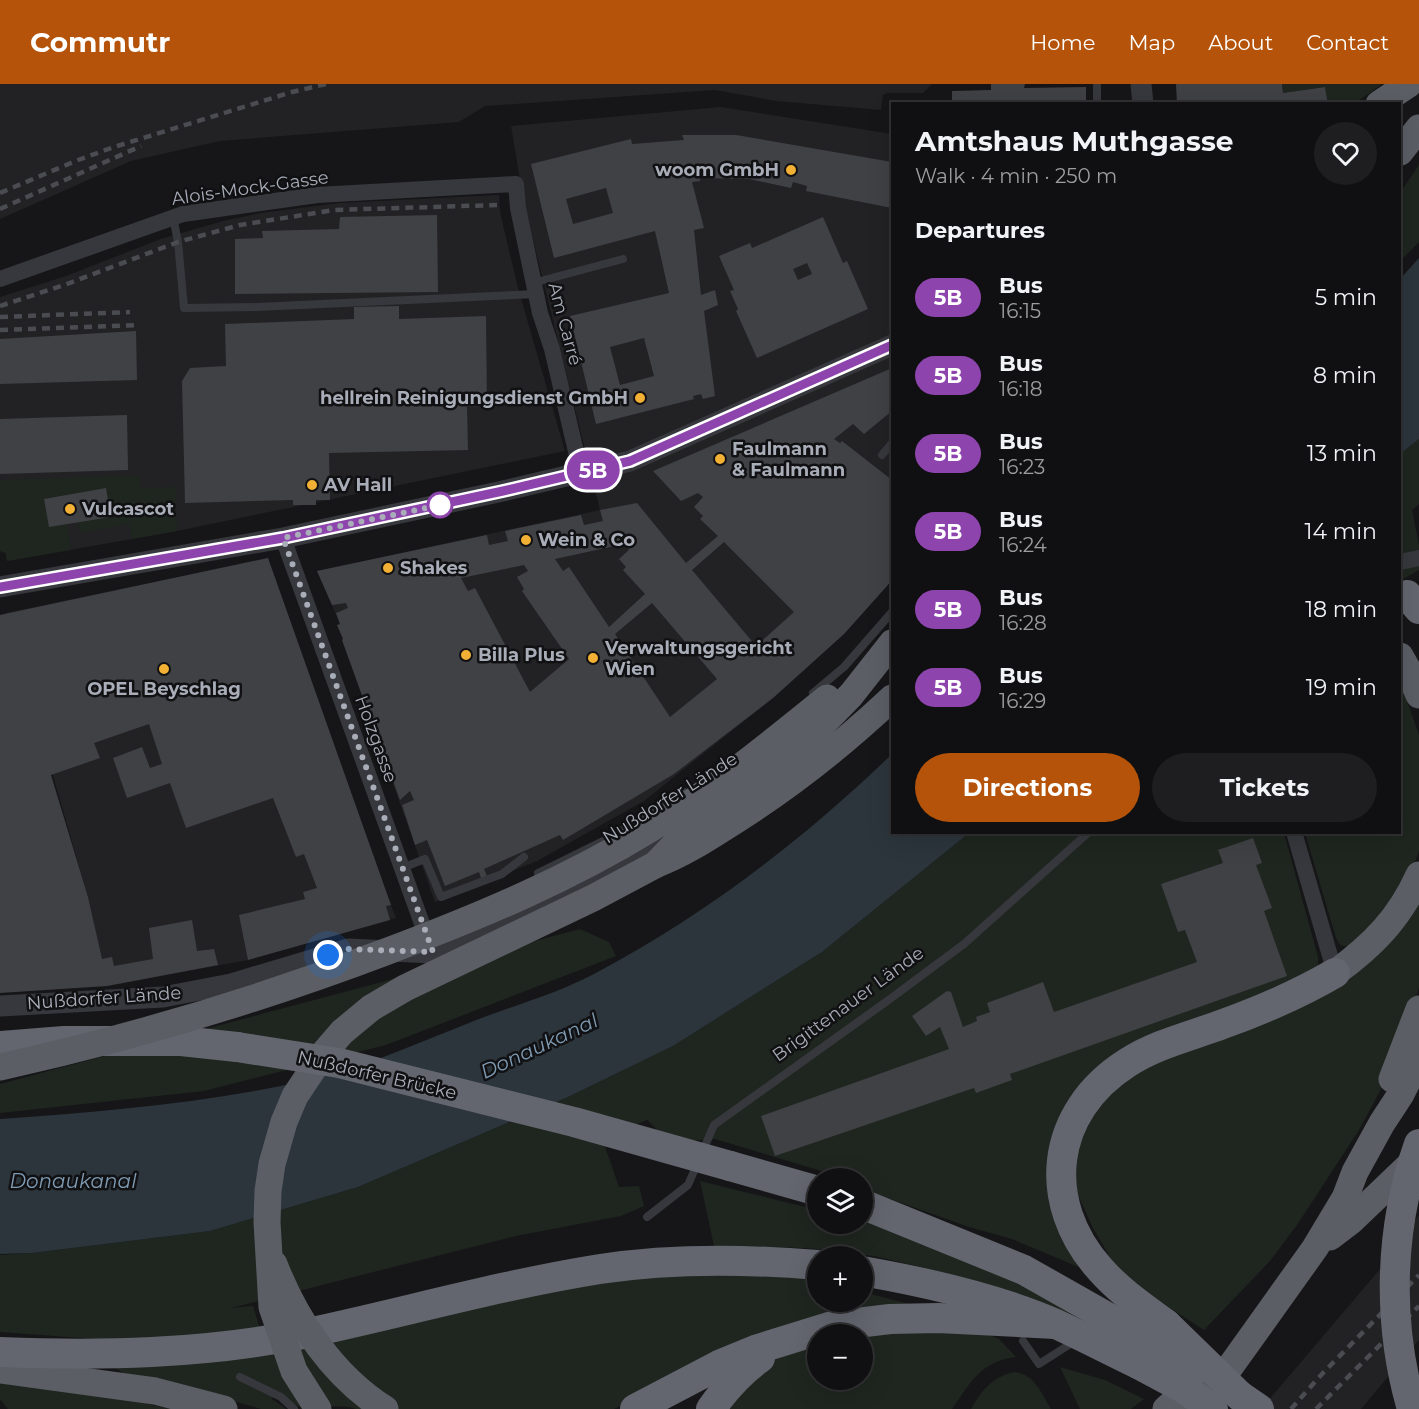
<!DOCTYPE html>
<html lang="en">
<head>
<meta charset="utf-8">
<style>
	:root { --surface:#101012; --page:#1e1e20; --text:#f1f3f6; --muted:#9c9d9f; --line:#303032; --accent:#b45309 }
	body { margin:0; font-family:Montserrat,sans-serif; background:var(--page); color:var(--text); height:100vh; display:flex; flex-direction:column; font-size:22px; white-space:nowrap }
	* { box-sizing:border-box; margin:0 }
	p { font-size:20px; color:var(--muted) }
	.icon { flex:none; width:33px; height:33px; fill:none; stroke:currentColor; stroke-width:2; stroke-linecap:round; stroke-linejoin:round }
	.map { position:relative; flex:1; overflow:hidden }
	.drawer { position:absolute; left:891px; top:18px; width:510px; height:732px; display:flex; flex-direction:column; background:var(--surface); border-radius:0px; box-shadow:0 6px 24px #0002,0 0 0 2px var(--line) }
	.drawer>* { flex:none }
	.badge { padding:0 12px; border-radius:20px; font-size:21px; line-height:39px }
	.controls { position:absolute; left:807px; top:1084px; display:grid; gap:12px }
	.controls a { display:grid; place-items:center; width:66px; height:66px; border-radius:50%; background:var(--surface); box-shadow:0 6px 24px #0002,0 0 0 2px var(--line); font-size:30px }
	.you { position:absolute; width:30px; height:30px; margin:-15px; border:4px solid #fff; border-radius:50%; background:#1a73e8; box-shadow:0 0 0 9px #1a73e833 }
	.map>.badge { position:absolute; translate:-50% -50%; box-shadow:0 0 0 3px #fff }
	h2 { padding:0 24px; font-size:22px; line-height:54px }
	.round { display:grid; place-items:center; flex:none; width:63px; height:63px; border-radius:32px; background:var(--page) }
	.summary { display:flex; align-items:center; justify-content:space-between; height:102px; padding:0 24px }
	h1 { font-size:28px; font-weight:700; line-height:45px }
	.cta { display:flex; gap:12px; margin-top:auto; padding:12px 24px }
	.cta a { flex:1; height:69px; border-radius:36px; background:var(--accent); color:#fff; font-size:24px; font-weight:700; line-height:69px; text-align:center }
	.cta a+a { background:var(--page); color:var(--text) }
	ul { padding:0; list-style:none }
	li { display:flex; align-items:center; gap:18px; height:78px; padding:0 24px }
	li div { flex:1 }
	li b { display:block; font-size:22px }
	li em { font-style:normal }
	li .badge { min-width:66px; font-weight:700; text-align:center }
	header { display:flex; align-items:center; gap:36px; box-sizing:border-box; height:84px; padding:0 30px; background:var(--accent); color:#fff }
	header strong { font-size:28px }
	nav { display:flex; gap:33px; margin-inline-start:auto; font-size:21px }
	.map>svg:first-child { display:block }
	.built { fill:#222225 }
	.green { fill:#1e261f }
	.water { fill:#2c353c }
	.building { fill:#404145; fill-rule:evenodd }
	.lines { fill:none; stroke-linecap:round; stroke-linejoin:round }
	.service { stroke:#37383d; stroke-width:8 }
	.minor { stroke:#37383d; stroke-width:16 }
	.tertiary { stroke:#37383d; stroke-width:21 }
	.trunk { stroke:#5b5e65; stroke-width:27 }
	.motorway { stroke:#63666e; stroke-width:30 }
	.rail { stroke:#4a4c52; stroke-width:4.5; stroke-dasharray:8 6; stroke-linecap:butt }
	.trunk-bridge { stroke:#5b5e65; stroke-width:27 }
	.motorway-bridge { stroke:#63666e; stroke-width:30 }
	.line-casing { stroke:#fff; stroke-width:14 }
	.line { stroke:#8e44ad; stroke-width:9 }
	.walk { stroke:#a8adb8; stroke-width:6; stroke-dasharray:0 10.8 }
	.poi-dot { fill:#f2b134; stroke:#111113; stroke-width:2 }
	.stop-dot { fill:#fff; stroke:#8e44ad; stroke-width:3 }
	.labels { text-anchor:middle; stroke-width:5; stroke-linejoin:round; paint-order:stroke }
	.poi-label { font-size:18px; font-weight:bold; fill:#a8adb8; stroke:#111113; text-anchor:start }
	.street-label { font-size:18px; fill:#a8adb8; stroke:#111113 }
	.water-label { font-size:20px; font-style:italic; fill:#7f9bb3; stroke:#111113 }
</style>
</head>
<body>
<header>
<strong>Commutr</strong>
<nav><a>Home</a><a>Map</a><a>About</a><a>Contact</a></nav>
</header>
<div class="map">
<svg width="1419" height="1325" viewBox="0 0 1419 1325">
	<rect width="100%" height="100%" fill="#161618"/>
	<!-- built -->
	<g class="built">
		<polygon points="0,0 932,0 923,9 888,9 883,11 881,26 776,17 715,6 485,22 459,38 220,57 131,77 0,135"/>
		<polygon points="721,23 892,50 892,496 844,550 773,614 644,717 537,777 435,818 342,556 343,555 340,540 317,487 600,426 524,119 511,42"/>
		<polygon points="499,111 500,128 518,204 565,367 177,447 7,477 6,469 0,467 0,213 66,192 161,155 223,137 261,129 339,119"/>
		<polygon points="268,474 379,790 396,834 248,876 107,902 88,813 6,529"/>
		<polygon points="1419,1131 1419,1256 1361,1325 1261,1325 1381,1184"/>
	</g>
	<!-- green -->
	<g class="green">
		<polygon points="1282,0 1382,0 1354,20 1328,19 1325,3 1283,9"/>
		<polygon points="1419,81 1419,158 1400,177 1400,109"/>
		<polygon points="1419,355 1419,420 1412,426 1419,461 1419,486 1400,497 1400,370"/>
		<polygon points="139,391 140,404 176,403 177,447 132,455 129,440 80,449 78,438 49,443 67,440 71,466 7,477 6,469 0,467 0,396"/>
		<polygon points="1400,597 1419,651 1419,767 1408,797 1394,819 1349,863 1340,861 1336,854 1305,749 1400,748"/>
		<polygon points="969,749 1284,749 1318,873 1318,887 1178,946 1058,1048 1088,1187 1012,1155 969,1143 868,1107 863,1104 862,1095 848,1095 715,1055 670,1058 647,1036 602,1054 619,1103 639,1102 644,1122 621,1132 516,1152 231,1224 253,1222 261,1248 109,1256 0,1248 0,1171 32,1169 210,1147 358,1103 568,1013 673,962 822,868"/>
		<polygon points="1419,818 1419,904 1398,969 1380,1007 1359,1046 1297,1141 1270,1177 1204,1246 1139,1204 1126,1192 1111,1175 1093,1144 1077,1109 1075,1094 1076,1067 1090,1031 1127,992 1290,924"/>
		<polygon points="580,845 609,858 616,872 386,961 204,1007 0,1029 0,1000"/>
		<path d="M700 1097 817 1126 818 1140H862L863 1137 881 1142 1036 1205 1084 1235C1017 1211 948 1188 878 1173 824 1162 768 1163 714 1162Z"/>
		<path d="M714 1189 817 1195 818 1218H862L863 1202 871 1210 924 1224 644 1310 614 1325H356C338 1319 321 1325 303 1324 293 1321 284 1312 275 1306L272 1315 286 1325H261L171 1300 130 1293 115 1284 570 1203 644 1194Z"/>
		<path d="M891 1245 985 1249 999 1255 1016 1273C980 1278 972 1297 952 1325H723L756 1289 784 1270 817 1257 818 1296H862V1251Z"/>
		<polygon points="1060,1283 1105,1296 1144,1315 1131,1325 1080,1325"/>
		<path d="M1014 1288C1034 1289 1042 1310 1051 1325H971C982 1306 992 1293 1014 1288Z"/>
		<polygon points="0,1293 115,1313 171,1325 8,1325 0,1315"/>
	</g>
	<!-- water -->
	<g class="water">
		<polygon points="1419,174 1419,355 1400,370 1400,195"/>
		<path d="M892 670V748L969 749 822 868 673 962 568 1013 358 1103 210 1147 32 1169 0 1170V1035C99 1028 204 1019 300 998 357 986 411 962 464 941 507 923 552 912 594 890 704 832 803 756 892 670Z"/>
	</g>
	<!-- building -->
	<g class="building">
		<polygon points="991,0 1025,0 1024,4 1086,3 1086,20 952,20 952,7 991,6"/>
		<polygon points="1176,0 1282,0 1283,9 1325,3 1328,20 1177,20"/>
		<path d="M682 51H736L892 78V124L806 107 807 102 793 98 791 104 749 95 700 94V97L692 98 704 144 694 146 701 211 715 206 718 221 704 227 715 312 703 315 701 310 693 312 694 315 596 340 570 232 669 209 655 147 554 174 531 80 631 55 632 60 684 56ZM606 104 613 129 573 140 566 115ZM644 254 654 292 620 301 610 263Z"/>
		<polygon points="437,131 438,208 235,210 235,155 263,154 262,147 339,145 340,133"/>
		<path d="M823 133 843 179 847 177 868 225 757 274 736 227 738 225 730 207 734 206 719 172 750 159 752 164ZM807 179 812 190 798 196 793 185Z"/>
		<polygon points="399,222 399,235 486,232 487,322 467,323 468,366 329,369 330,416 316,416 316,421 293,421 293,416 185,419 182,297 190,284 226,282 225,240 354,235 354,223"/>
		<polygon points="136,247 137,296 0,300 0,255"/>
		<path d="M892 284V327L864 350 853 340 834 355 840 359 842 357 892 396V496L887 502 844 550 773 614 674 690 563 756 560 751 484 785 487 792 481 794 479 788 445 802 427 756 415 761 402 721 414 716 410 707 400 716 342 556 343 555 337 541 340 540 336 529 348 524 346 519 332 521 317 487 487 451 489 461 508 457 505 447 581 431 584 441 603 437 600 426 637 419 686 479 718 452 700 435 703 432 694 423 703 413 698 409 681 417 653 387ZM724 458 794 528 756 562 692 486ZM624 460 629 466 619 475 626 483 623 486 645 510 609 543 569 483 563 487 555 475ZM524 481 528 487 517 493 524 505 522 507 569 575 530 608 475 504 468 507 461 494ZM652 519 717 595 670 633 615 550Z"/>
		<polygon points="127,331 128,386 0,390 0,335"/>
		<polygon points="106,404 111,433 49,443 44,415"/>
		<polygon points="268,474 391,821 386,822 390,836 248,876 239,831 305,815 303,808 317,804 304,770 296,773 273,714 186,744 170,699 127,714 113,674 142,663 150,684 162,680 149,640 94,659 100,674 51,691 88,813 102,875 112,873 114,882 153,875 149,844 192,836 197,867 214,865 218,881 107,902 0,909 0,531"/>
		<polygon points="1253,754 1262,779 1256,781 1272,824 1264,827 1287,892 1010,990 1012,996 976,1009 974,1004 775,1072 761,1032 949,965 940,943 926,952 912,932 947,907 951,908 963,943 977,937 976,933 990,928 987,919 1043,898 1054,928 1197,878 1185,846 1178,848 1161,800 1223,779 1218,766"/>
	</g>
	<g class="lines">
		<!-- service -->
		<g class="service">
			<polyline points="1097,2 1097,20"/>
			<polyline points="173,133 178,158 184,224 257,223 536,210"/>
			<polyline points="533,199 623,175"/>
			<polyline points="882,371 892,359"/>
			<polyline points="813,609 844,583 892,528"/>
			<polyline points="402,784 425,775 441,813 502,790 524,773"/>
			<polyline points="543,800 538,789 607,755 684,708"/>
			<polyline points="647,1133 688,1101 714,1041 890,915 964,860 1089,748"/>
			<polyline points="1023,1257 1039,1280 1075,1257"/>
			<polyline points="240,1293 281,1313 294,1325"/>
		</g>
		<!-- minor -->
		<g class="minor">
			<polyline points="0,195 183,130 317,111 516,100 518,124 540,229 552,265 581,389"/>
			<polyline points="283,454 429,859"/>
			<polyline points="1400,478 1419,474"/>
			<polyline points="1294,748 1335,889"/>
		</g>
		<!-- tertiary -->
		<g class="tertiary">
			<polyline points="1141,0 1143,20"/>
			<polyline points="0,503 283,454 503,407 630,377 892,261"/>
			<polyline points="0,922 163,913 231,900 348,865 433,869 552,818 636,774 680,744"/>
		</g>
		<!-- trunk -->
		<g class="trunk">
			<polyline points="1379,20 1409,0"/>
			<polyline points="1400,68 1419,44"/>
			<polyline points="1400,572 1408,586 1419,611"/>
			<path d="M657 780C681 771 703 757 725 743 785 706 841 662 892 614"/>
			<path d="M1335 889C1373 861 1399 835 1419 791"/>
			<polyline points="1392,995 1419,925"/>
			<polyline points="1330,1153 1351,1137 1419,1072"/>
			<polyline points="0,1286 155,1307 224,1325"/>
			<polyline points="1210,1311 1315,1164 1345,1114 1355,1088 1382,1039 1401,1010 1419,974"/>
			<polyline points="1166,1325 1190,1304 1200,1292"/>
		</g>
		<!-- motorway -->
		<g class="motorway">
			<polyline points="1407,511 1419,525"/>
			<polyline points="0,962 64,957 181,957 237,963"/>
			<polyline points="730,1082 818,1107"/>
			<polyline points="862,1120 1024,1186 1153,1259"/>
			<path d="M862 1187C925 1198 999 1215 1056 1240 1084 1253 1111 1267 1138 1280"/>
			<path d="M1166 1240C1143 1223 1119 1207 1100 1185 1040 1118 1050 1028 1127 979 1156 960 1191 952 1223 940 1262 926 1299 910 1335 889"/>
			<path d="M0 1268C101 1272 203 1270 303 1250 402 1229 500 1201 600 1185 672 1174 745 1175 818 1181"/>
			<polyline points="1240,1312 1259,1325"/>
			<polyline points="635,1325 719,1281 758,1265 832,1242 890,1235 938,1234 1055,1240"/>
			<path d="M711 1325C725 1305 740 1288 760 1274"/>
		</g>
		<!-- rail -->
		<g class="rail">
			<polyline points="0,109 78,76 114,63 292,8 326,0"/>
			<polyline points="0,125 141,62"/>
			<polyline points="0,222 67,200 178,158 240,141 334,126 497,121"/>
			<polyline points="0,233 130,228"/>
			<polyline points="0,246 138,241"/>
			<polyline points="1291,1325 1322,1290 1419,1191"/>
			<polyline points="1316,1325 1419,1222"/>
		</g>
		<!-- trunk-bridge -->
		<g class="trunk-bridge">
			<path d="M0 983C132 954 261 915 388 867 478 833 567 796 650 745 713 707 770 660 827 614"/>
			<path d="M274 1180C296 1237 333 1292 385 1325"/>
			<polyline points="318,1325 294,1287 272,1223 267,1138 268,1107 272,1080 284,1038 295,1012 323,970 342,948 371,924 405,904 593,814 655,781 681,754 755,701 814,649 851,611 892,559"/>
		</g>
		<!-- motorway-bridge -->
		<g class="motorway-bridge">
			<polyline points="237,963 339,979 574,1038 730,1082"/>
			<polyline points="1166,1240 1240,1312"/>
			<polyline points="1153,1259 1196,1285"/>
			<polyline points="1138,1280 1183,1304 1213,1325"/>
			<path d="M1412 1325C1387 1239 1389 1145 1419 1060"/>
		</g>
	</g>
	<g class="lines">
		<defs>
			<polyline id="line" points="0,503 283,454 503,407 630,377 892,261"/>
		</defs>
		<!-- line casing -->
		<use href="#line" class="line-casing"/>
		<!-- line -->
		<use href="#line" class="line"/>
		<!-- walk -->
		<polyline class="walk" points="328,871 348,865 433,868 283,454 445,420 440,421"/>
	</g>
	<!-- markers -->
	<g class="poi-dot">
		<circle cx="791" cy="86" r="6"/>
		<circle cx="640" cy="314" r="6"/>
		<circle cx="720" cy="375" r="6"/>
		<circle cx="312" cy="401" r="6"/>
		<circle cx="70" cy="425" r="6"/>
		<circle cx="526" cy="456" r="6"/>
		<circle cx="388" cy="484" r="6"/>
		<circle cx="466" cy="571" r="6"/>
		<circle cx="593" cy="574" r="6"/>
		<circle cx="164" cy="585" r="6"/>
	</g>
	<circle class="stop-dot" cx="440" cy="421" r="12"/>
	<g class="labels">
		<!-- poi labels -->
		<g class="poi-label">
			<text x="779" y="92" text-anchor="end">woom GmbH</text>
			<text x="628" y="320" text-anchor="end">hellrein Reinigungsdienst GmbH</text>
			<text x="732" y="371">Faulmann<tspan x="732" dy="21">&amp; Faulmann</tspan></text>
			<text x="324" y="407">AV Hall</text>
			<text x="82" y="431">Vulcascot</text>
			<text x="538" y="462">Wein &amp; Co</text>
			<text x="400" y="490">Shakes</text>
			<text x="605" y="570">Verwaltungsgericht<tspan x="605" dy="21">Wien</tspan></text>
			<text x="478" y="577">Billa Plus</text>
			<text x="164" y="611" text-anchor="middle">OPEL Beyschlag</text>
		</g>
		<!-- street labels -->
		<g class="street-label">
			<text transform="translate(250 104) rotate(-8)" y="6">Alois-Mock-Gasse</text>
			<text transform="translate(565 240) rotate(75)" y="6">Am Carré</text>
			<text transform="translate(376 655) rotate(70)" y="6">Holzgasse</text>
			<text transform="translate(670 714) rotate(-32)" y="6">Nußdorfer Lände</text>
			<text transform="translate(104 914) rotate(-4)" y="6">Nußdorfer Lände</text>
			<text transform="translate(848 920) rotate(-36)" y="6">Brigittenauer Lände</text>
			<text transform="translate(377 991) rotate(13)" y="6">Nußdorfer Brücke</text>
		</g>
		<!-- water labels -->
		<g class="water-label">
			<text transform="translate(539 962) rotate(-25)" y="7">Donaukanal</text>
			<text x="73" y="1104">Donaukanal</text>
		</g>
	</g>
</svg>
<div class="controls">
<a><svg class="icon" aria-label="layers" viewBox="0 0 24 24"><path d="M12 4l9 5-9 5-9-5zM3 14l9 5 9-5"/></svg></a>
<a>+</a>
<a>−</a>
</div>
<div class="you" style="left:328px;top:871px"></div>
<b class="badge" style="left:593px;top:386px;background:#8e44ad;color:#fff">5B</b>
<section class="drawer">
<div class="summary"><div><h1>Amtshaus Muthgasse</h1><p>Walk · 4 min · 250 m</p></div><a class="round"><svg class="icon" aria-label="heart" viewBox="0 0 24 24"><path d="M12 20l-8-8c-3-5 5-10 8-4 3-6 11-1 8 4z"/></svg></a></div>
<h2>Departures</h2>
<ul>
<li><span class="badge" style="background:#8e44ad;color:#fff">5B</span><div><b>Bus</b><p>16:15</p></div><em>5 min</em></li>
<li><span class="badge" style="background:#8e44ad;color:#fff">5B</span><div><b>Bus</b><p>16:18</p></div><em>8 min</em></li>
<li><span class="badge" style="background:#8e44ad;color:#fff">5B</span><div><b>Bus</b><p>16:23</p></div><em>13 min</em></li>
<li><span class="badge" style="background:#8e44ad;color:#fff">5B</span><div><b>Bus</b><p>16:24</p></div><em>14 min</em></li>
<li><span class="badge" style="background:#8e44ad;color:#fff">5B</span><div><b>Bus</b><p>16:28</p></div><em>18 min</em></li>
<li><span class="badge" style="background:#8e44ad;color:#fff">5B</span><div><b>Bus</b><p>16:29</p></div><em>19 min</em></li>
</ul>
<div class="cta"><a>Directions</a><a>Tickets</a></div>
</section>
</div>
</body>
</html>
